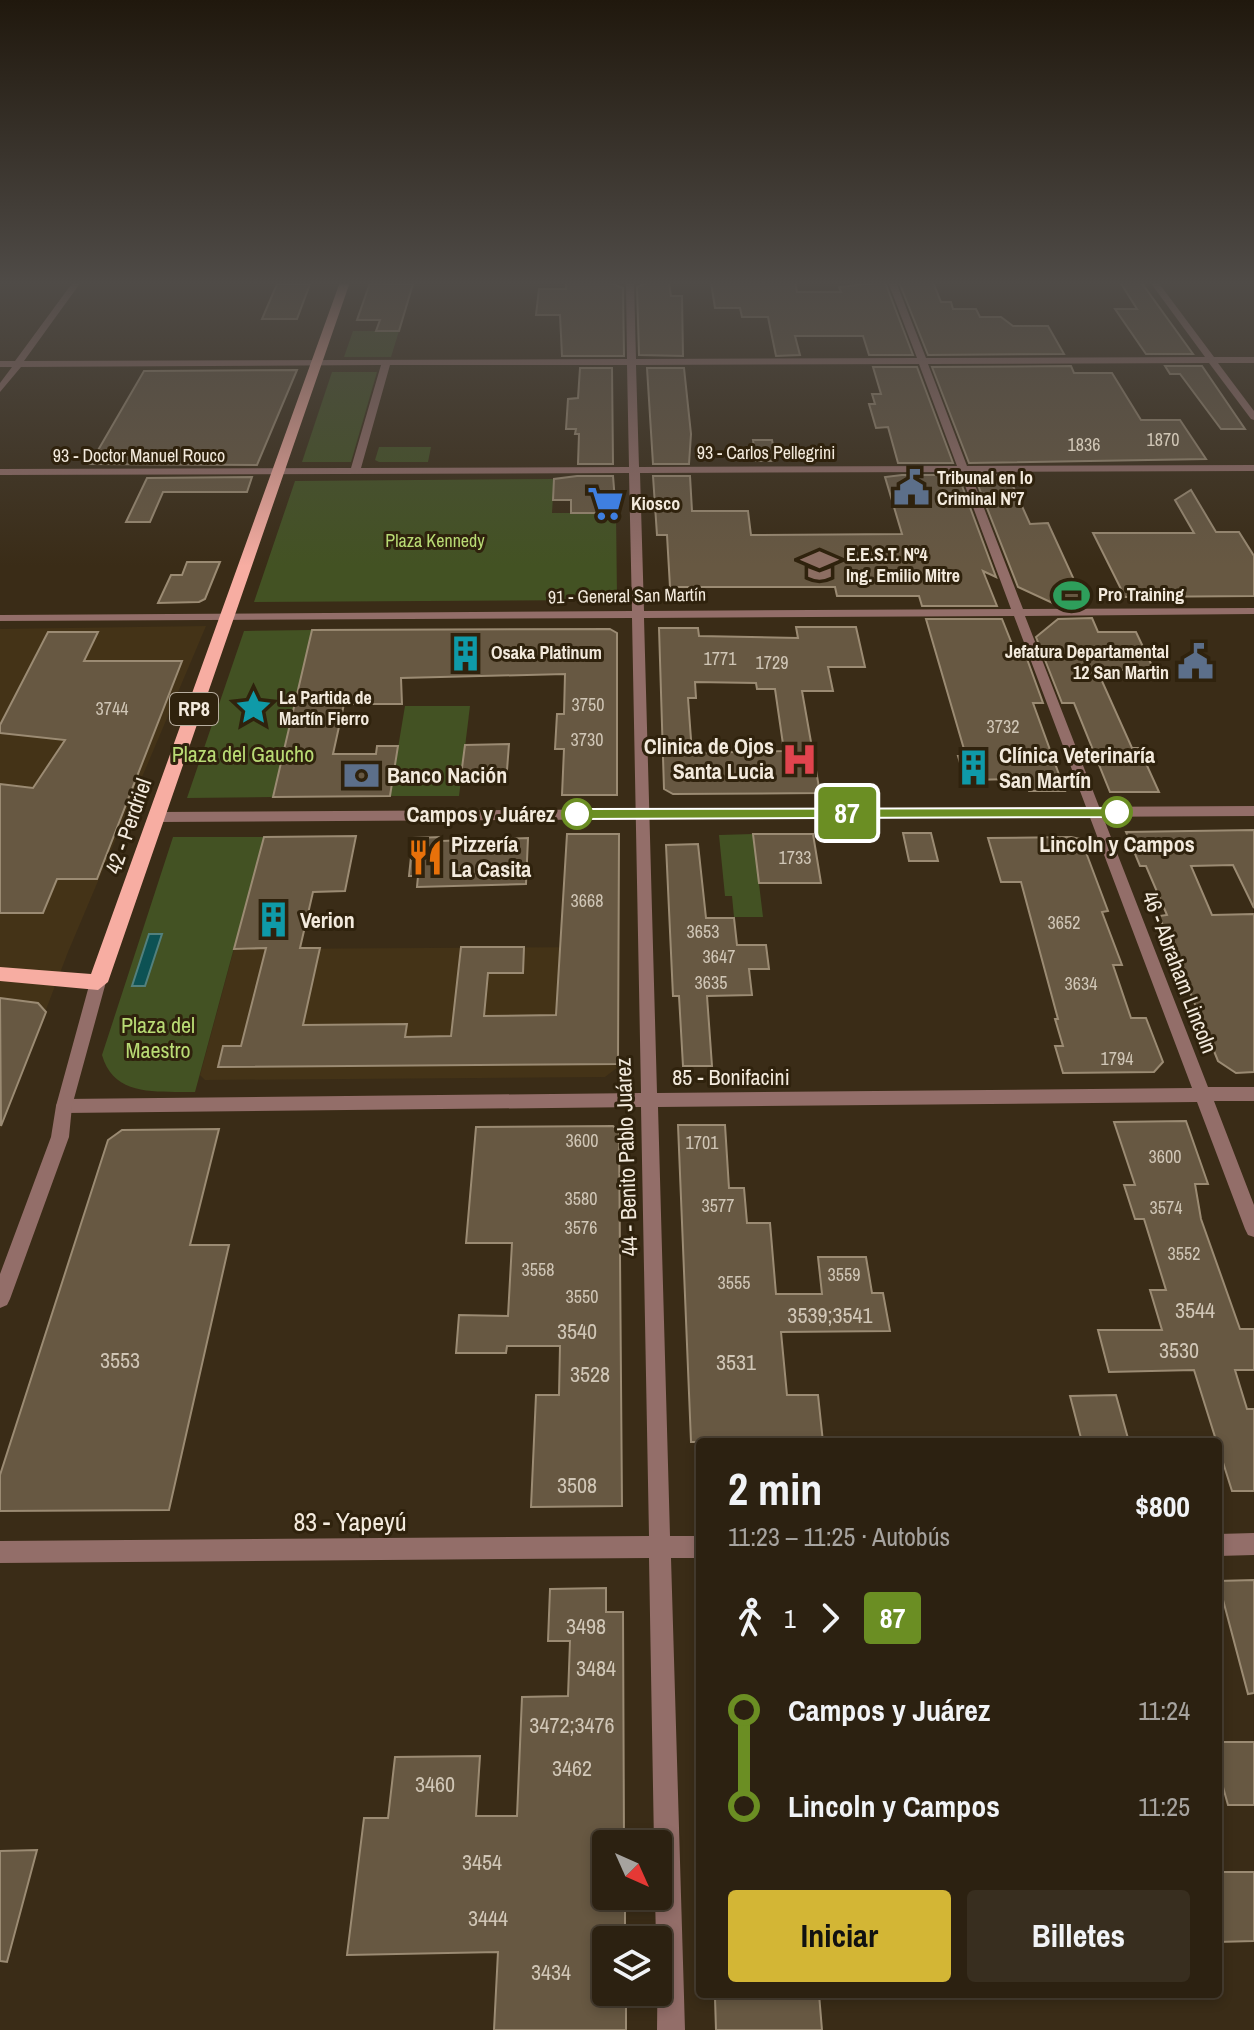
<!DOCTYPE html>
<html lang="es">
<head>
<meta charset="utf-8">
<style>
	:root { --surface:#2c2111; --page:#382e1f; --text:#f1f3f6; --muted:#a6a39f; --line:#483e31; --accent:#d3b635 }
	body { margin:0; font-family:"Archivo Narrow",sans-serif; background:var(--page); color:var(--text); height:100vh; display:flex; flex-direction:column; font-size:30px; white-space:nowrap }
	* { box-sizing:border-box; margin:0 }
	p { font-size:26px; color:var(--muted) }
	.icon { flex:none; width:44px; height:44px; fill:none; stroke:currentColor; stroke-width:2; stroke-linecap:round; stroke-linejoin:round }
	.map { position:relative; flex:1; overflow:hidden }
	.sheet { position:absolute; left:696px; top:1438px; width:526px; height:560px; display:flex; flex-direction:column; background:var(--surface); border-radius:8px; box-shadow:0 4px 12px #0003,0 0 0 2px var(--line) }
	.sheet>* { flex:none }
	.badge { padding:0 16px; border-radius:6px; font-size:28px; line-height:52px }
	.needle { width:52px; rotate:135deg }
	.tools { position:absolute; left:592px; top:1830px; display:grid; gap:16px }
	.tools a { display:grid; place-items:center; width:80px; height:80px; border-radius:8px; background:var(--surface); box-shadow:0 4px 12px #0003,0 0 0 2px var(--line); font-size:40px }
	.map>.badge { position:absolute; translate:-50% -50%; box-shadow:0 0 0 4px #fff }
	.legs { display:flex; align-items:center; gap:12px; height:88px; padding:0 32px; font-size:26px }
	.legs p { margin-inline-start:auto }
	.head { display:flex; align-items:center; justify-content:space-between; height:136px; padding:0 32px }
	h1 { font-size:44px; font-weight:800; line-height:60px }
	.button { display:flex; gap:16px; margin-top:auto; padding:16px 32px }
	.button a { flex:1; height:92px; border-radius:8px; background:var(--accent); color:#111; font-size:32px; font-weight:800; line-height:92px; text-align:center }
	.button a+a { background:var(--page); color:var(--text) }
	ul { padding:0 32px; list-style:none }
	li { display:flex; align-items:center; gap:28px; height:96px; font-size:30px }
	li i { display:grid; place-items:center; width:12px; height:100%; margin:0 10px; background:currentColor }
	li i::after { content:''; width:20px; height:20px; margin:-10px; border:6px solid; border-radius:50%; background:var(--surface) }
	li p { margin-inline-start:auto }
	li:first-child i { background:linear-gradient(#0000 50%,currentColor 0) }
	li:last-child i { background:linear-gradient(currentColor 50%,#0000 0) }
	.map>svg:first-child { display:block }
	.built { fill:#443317 }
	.green { fill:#435223 }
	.water { fill:#0d5254; stroke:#52807d; stroke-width:2 }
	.building { fill:#675842; stroke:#9b8b73; stroke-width:2; fill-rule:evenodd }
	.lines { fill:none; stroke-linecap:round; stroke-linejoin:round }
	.minor { fill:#936e69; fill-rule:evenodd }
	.tertiary { fill:#936e69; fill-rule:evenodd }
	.primary { fill:#f7ada2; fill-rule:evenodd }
	.line-1 { fill:#6b8e23; stroke:#fff; stroke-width:2 }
	.stop-1-dot { fill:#fff; stroke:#6b8e23; stroke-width:4 }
	.labels { text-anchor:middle; stroke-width:6; stroke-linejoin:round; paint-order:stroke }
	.number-label { font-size:18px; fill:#d0c6b6 }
	.far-street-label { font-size:18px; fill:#f3eadd; stroke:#2f220d }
	.far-poi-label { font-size:18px; font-weight:bold; fill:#f3eadd; stroke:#2f220d; text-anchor:start }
	.far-park-label { font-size:18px; fill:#b9db74; stroke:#2f220d }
	.shield { fill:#2f220d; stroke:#b8ae9f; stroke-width:2 }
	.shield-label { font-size:20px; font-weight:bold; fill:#f3eadd }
	.poi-label { font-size:22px; font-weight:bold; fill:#f3eadd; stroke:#2f220d; text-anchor:start }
	.park-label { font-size:22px; fill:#b9db74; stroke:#2f220d }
	.stop-label { font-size:22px; font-weight:bold; fill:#f3eadd; stroke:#2f220d; text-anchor:end }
	.street-label { font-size:22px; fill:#f3eadd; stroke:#2f220d }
	.near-number-label { font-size:22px; fill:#d0c6b6 }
	.near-street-label { font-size:26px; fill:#f3eadd; stroke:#2f220d }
</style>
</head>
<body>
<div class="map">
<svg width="1254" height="2030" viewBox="0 0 1254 2030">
	<rect width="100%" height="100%" fill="#3a2c17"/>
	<!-- built -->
	<g class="built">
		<polygon points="206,626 68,952 0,1130 0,629"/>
		<polygon points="618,947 618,1067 605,1077 205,1080 200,1075 234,949"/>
	</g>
	<!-- green -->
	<g class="green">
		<polygon points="353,331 399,331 391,357 344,357"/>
		<polygon points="332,372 377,372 351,462 302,462"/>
		<polygon points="379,447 431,447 428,462 379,462 375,460"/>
		<polygon points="554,479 552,513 616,513 617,596 610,600 254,602 295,481"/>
		<polygon points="312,630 273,797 187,798 244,631"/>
		<polygon points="405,706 470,706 459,796 390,796"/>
		<polygon points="753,834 763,917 734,917 732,896 725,896 719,835"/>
		<path d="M173 837H264L195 1092C159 1091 114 1098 102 1055Z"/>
	</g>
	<!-- water -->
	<polygon class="water" points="149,934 162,934 145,986 132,986"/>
	<!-- building -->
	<g class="building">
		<polygon points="795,282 797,292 841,292 839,287 885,282 913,355 869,355 863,336 795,336 800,355 776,356 768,317 742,317 740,308 715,308 711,283"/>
		<polygon points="899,282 933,282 941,302 951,302 953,309 976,309 980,317 1001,317 1013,326 1048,326 1064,354 928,355"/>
		<polygon points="1120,282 1141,282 1193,354 1146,354 1115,309 1137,309"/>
		<polygon points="370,283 413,284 399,331 376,331 380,320 357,320"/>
		<polygon points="566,283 611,283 623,288 624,356 562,356 560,315 536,315 539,289 566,289"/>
		<polygon points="646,283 669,283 671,296 682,296 683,356 639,355 637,287"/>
		<polygon points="277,284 310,284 297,319 262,319"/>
		<polygon points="1071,366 1074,373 1112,373 1141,420 1180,420 1206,459 969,463 932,367"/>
		<polygon points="1165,366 1202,366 1245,429 1221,429 1180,374 1170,374"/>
		<polygon points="873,367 917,367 953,463 898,463 888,427 876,428 869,404 875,404 872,394 881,394"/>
		<polygon points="580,368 612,368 613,464 578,464 579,434 575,434 576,429 566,429 568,399 578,398"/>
		<polygon points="647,368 684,368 691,434 689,464 653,464"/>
		<polygon points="297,370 257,465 90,464 144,371"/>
		<polygon points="753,440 772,440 776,461 756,461"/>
		<polygon points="902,475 958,475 996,577 983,571 997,606 922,606 919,596 837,596 835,587 670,587 667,535 657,535 653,476 690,476 692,511 748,511 751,535 902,534 885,477"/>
		<polygon points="974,475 1008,475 1030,524 1048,523 1086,606 1059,606 1018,587"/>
		<polygon points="577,476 613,476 616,513 571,513 571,500 553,500 554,479"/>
		<polygon points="252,477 247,492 163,492 150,522 126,522 147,478"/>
		<polygon points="1191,490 1216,532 1239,532 1254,556 1254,596 1125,597 1093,533 1194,533 1175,500"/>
		<polygon points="187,562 220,562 205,599 199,602 158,603 171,575 182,575"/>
		<polygon points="1092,618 1098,632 1136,632 1154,670 1097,670 1132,748 1139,748 1159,792 1110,792 1074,703 1062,703 1036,637 1058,619"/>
		<polygon points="926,619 1002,619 1016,654 1023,648 1043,703 1033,703 1065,791 1029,791 1024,779 965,780 958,756 966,756"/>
		<path d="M796 627H856L865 667H828L833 691H802L820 793 673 794 664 789 659 628H698L699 636 798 638ZM695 682 756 683 757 689H775L784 751 692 753 688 698H696Z"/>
		<polygon points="610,629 617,633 617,795 562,795 564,749 555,749 557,714 564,714 565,674 401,678 402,704 344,704 333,754 376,754 377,746 398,746 390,796 273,797 312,630"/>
		<polygon points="48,632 98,632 84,661 182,661 97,879 57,879 43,913 0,913 0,784 33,788 65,740 0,733 0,725"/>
		<polygon points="509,744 506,783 460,783 465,745"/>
		<polygon points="1254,830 1254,908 1233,865 1191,866 1212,915 1254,914 1254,1072 1236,1073 1218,1061 1159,916 1167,915 1146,866 1140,866 1126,832"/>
		<polygon points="903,833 931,833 938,861 909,861"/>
		<polygon points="567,834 619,834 618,1064 218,1067 223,1046 241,1046 266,948 234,949 264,837 356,836 345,891 313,892 300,948 320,948 303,1025 407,1024 405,1037 451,1036 461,947 524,947 523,973 488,973 484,1016 556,1015"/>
		<polygon points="753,834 813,834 821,883 759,883"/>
		<polygon points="441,837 441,841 528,838 526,884 417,887 418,876 409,876 413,838"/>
		<polygon points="1071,837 1081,839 1108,911 1102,912 1122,965 1113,965 1131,1018 1146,1018 1163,1062 1154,1072 1063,1073 1055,1046 1063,1046 1055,1019 1058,1019 1021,882 1001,882 988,838"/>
		<polygon points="698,844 706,918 734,918 737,945 766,945 769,969 749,969 752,995 707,996 712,1066 683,1066 679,996 673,996 666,845"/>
		<polygon points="0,998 38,1003 46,1012 1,1126"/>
		<polygon points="1186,1121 1208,1184 1195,1184 1201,1219 1240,1329 1254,1329 1254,1370 1235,1370 1247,1409 1254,1409 1254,1491 1232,1491 1194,1370 1109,1372 1098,1330 1162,1330 1150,1290 1166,1290 1144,1219 1135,1219 1124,1185 1135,1185 1114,1122"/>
		<polygon points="678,1125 725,1125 729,1188 744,1188 747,1223 770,1223 776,1294 822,1294 818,1257 866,1257 872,1293 883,1293 890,1331 781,1332 787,1395 818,1395 823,1442 691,1442"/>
		<polygon points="613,1126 619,1131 622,1506 531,1507 536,1395 559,1395 560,1346 507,1346 506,1353 456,1353 459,1315 508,1316 512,1243 466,1243 476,1127"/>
		<polygon points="219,1129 190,1245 229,1245 169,1510 0,1511 0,1475 108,1140 122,1130"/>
		<polygon points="1116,1395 1129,1442 1082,1442 1070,1396"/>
		<polygon points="1254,1580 1254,1693 1248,1694 1218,1581"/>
		<polygon points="606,1588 606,1612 623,1612 624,1844 606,1844 606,1896 625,1896 625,1940 606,1940 606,1992 626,1992 626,2030 494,2030 498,1952 347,1955 364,1818 388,1818 395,1757 480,1756 476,1816 517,1816 522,1697 568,1696 570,1641 548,1641 550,1589"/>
		<polygon points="1218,1742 1254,1742 1254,1805 1228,1805 1218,1769"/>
		<polygon points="37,1850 7,1962 0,1961 0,1851"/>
		<polygon points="1218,1872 1254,1872 1254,1941 1218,1942"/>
		<polygon points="744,1994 819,1994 822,2030 716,2030 715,1998 744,1998"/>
	</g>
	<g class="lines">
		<!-- minor -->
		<g class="minor">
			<path d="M73 282H81L24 361 627 359 626 282H634L636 359 917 358 888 282H896L926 358 1205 357 1150 282H1158L1214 357H1254V363H1218L1254 411V420L1251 419 1209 363 928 364 967 466 1254 465V471L970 472 1023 609 1254 608V614L1025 616 1208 1087H1254V1101H1214L1254 1205V1237L1248 1235 1245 1229 1197 1102 658 1107 670 1536H700V1558H671L685 2030H657L658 1940H656L655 1896H658V1844H654L649 1558 0 1563V1541L649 1536 641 1107 64 1113 58 1111 56 1106 58 1101 64 1099 641 1093 632 618 0 621V615L632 611 629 473 0 475V469L351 468 381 365 21 367 0 392V383L12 367H0V361H15ZM919 364 957 466 639 467 636 365ZM390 365H627L629 467 361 468ZM960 472 1011 609 644 611 640 473ZM1014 616 1192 1088 657 1093 644 618Z"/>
			<polygon points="1254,1533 1254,1555 1218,1556 1218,1534"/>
		</g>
		<!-- tertiary -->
		<g class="tertiary">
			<polygon points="1254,806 1254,816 157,822 150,817 157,812"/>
			<polygon points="98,976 106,982 72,1106 69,1137 10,1299 7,1305 0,1308 0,1274 51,1137 56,1106 90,982"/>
		</g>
		<!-- primary -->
		<polygon class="primary" points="340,282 350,282 108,982 98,990 0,981 0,967 91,974"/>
	</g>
	<!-- sky -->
	<linearGradient id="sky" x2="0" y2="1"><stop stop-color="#20180d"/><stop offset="0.5" stop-color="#4f4b47"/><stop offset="1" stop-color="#4f4b47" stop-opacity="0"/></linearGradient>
	<rect width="1254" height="566" fill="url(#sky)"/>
	<!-- line-1 -->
	<polygon class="line-1" points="1117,808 1124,812 1117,817 577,819 570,814 577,809"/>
	<!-- icons -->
	<defs>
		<symbol id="civic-bare" viewBox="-9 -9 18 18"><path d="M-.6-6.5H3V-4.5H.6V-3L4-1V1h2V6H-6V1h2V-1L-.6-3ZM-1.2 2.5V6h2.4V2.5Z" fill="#5c6f8a" stroke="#2f220d" stroke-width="2.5" paint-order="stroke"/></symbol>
		<symbol id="supermarket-bare" viewBox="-9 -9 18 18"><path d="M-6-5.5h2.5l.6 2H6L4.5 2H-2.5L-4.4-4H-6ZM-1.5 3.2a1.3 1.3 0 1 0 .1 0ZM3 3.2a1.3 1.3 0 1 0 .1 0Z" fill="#3f7fe0" stroke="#2f220d" stroke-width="2.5" paint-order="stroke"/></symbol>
		<symbol id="school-bare" viewBox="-9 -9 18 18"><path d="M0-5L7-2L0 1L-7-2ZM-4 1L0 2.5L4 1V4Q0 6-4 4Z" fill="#8d6e63" stroke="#2f220d" stroke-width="2.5" paint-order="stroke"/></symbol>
		<symbol id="stadium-bare" viewBox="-9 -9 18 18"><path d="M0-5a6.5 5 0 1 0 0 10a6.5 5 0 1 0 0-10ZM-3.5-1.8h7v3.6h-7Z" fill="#2e9e5b" stroke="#2f220d" stroke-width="2.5" paint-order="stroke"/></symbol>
		<symbol id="building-bare" viewBox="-9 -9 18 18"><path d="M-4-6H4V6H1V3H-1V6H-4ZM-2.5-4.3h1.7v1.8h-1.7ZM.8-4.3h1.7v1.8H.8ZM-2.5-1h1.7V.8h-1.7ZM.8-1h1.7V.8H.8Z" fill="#0f9aa8" stroke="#2f220d" stroke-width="2.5" paint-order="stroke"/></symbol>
		<symbol id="sight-bare" viewBox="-9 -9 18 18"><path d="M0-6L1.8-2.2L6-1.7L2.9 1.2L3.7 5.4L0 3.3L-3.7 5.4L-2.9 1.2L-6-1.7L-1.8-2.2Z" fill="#0f9aa8" stroke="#2f220d" stroke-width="2.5" paint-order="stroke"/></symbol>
		<symbol id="hospital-bare" viewBox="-9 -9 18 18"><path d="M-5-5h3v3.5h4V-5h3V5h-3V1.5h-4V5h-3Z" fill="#e0444e" stroke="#2f220d" stroke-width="2.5" paint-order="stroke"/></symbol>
		<symbol id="bank-bare" viewBox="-9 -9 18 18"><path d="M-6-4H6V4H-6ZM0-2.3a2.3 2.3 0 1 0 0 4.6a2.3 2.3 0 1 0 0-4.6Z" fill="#5c6f8a" stroke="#2f220d" stroke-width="2.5" paint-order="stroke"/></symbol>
		<symbol id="restaurant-bare" viewBox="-9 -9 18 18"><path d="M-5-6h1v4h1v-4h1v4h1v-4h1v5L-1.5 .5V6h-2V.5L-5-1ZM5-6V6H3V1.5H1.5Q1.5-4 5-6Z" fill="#e8710a" stroke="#2f220d" stroke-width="2.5" paint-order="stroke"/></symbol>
	</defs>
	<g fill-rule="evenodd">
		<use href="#civic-bare" x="886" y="462" width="51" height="51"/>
		<use href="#supermarket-bare" x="580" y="478" width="51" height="51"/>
		<use href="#school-bare" x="794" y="540" width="51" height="51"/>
		<use href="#stadium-bare" x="1046" y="570" width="51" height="51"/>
		<use href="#building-bare" x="440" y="628" width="51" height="51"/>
		<use href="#civic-bare" x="1170" y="636" width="51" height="51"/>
		<use href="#sight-bare" x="228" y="682" width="51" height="51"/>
		<use href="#hospital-bare" x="774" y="734" width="51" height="51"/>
		<use href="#building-bare" x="948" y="742" width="51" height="51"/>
		<use href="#bank-bare" x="336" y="750" width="51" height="51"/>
		<use href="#restaurant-bare" x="400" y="832" width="51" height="51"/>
		<use href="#building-bare" x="248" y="894" width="51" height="51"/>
	</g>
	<!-- markers -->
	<g class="stop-1-dot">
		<circle cx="1117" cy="812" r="14"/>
		<circle cx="577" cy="814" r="14"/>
	</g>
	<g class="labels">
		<!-- number labels -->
		<g class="number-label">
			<text x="1163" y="446">1870</text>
			<text x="1084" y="451">1836</text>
			<text x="720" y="665">1771</text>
			<text x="772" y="669">1729</text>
			<text x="588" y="711">3750</text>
			<text x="112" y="715">3744</text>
			<text x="1003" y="733">3732</text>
			<text x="587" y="746">3730</text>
			<text x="795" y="864">1733</text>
			<text x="587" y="907">3668</text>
			<text x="1064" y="929">3652</text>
			<text x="703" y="938">3653</text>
			<text x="719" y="963">3647</text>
			<text x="711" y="989">3635</text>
			<text x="1081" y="990">3634</text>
			<text x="1117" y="1065">1794</text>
			<text x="582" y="1147">3600</text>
			<text x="702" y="1149">1701</text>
			<text x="1165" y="1163">3600</text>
			<text x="581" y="1205">3580</text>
			<text x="718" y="1212">3577</text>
			<text x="1166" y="1214">3574</text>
			<text x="581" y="1234">3576</text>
			<text x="1184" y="1260">3552</text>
			<text x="538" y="1276">3558</text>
			<text x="844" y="1281">3559</text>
			<text x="734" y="1289">3555</text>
			<text x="582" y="1303">3550</text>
		</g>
		<!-- far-street labels -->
		<g class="far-street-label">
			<text x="766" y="459">93 - Carlos Pellegrini</text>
			<text x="139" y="462">93 - Doctor Manuel Rouco</text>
			<text transform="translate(627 596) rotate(-1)" y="6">91 - General San Martín</text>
		</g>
		<!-- far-poi labels -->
		<g class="far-poi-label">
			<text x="937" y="484">Tribunal en lo<tspan x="937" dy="21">Criminal Nº7</tspan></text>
			<text x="631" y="510">Kiosco</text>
			<text x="846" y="561">E.E.S.T. Nº4<tspan x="846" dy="21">Ing. Emilio Mitre</tspan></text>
			<text x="1098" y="601">Pro Training</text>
			<text x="1169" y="658" text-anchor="end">Jefatura Departamental<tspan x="1169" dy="21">12 San Martin</tspan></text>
			<text x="491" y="659">Osaka Platinum</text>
			<text x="279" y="704">La Partida de<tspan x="279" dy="21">Martín Fierro</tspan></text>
		</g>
		<!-- far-park labels -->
		<g class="far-park-label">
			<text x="435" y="547">Plaza Kennedy</text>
		</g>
		<!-- shield labels -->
		<rect class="shield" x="170" y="693" width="48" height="32" rx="6"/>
		<g class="shield-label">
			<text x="194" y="716">RP8</text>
		</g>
		<!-- poi labels -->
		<g class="poi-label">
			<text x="774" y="754" text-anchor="end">Clinica de Ojos<tspan x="774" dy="25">Santa Lucia</tspan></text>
			<text x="999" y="763">Clínica Veterinaría<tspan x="999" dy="25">San Martín</tspan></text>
			<text x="387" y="783">Banco Nación</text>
			<text x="451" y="852">Pizzería<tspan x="451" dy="25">La Casita</tspan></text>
			<text x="300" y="928">Verion</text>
		</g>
		<!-- park labels -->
		<g class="park-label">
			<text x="243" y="762">Plaza del Gaucho</text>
			<text x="158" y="1033">Plaza del<tspan x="158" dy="25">Maestro</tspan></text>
		</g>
		<!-- stop labels -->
		<g class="stop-label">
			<text x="555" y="822">Campos y Juárez</text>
			<text x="1117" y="852" text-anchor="middle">Lincoln y Campos</text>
		</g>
		<!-- street labels -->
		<g class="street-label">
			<text transform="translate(128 826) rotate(-71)" y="8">42 - Perdriel</text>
			<text transform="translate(1180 972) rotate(69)" y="8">46 - Abraham Lincoln</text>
			<text x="731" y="1085">85 - Bonifacini</text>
			<text transform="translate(626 1157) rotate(-92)" y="8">44 - Benito Pablo Juárez</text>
		</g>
		<!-- near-number labels -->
		<g class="near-number-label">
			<text x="1195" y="1318">3544</text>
			<text x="830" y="1323">3539;3541</text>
			<text x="577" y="1339">3540</text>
			<text x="1179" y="1358">3530</text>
			<text x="120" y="1368">3553</text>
			<text x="736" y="1370">3531</text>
			<text x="590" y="1382">3528</text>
			<text x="577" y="1493">3508</text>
			<text x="586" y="1634">3498</text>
			<text x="596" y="1676">3484</text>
			<text x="572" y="1733">3472;3476</text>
			<text x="572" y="1776">3462</text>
			<text x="435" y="1792">3460</text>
			<text x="482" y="1870">3454</text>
			<text x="488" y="1926">3444</text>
			<text x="551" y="1980">3434</text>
		</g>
		<!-- near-street labels -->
		<g class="near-street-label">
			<text x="350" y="1531">83 - Yapeyú</text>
		</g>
	</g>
</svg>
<div class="tools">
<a><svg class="needle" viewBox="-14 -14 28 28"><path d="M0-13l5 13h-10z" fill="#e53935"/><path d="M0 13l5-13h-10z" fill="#a6a39f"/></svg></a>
<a><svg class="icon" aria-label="layers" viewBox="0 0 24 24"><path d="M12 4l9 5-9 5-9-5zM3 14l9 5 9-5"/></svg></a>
</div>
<b class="badge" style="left:847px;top:813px;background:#6b8e23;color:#fff">87</b>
<section class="sheet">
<div class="head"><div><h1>2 min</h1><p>11:23 – 11:25 · Autobús</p></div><b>$800</b></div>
<div class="legs"><svg class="icon" aria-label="walk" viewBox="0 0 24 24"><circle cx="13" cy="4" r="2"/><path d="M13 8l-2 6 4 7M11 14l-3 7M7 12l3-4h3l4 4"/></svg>1<svg class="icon" aria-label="forward" viewBox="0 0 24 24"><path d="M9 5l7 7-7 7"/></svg><b class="badge" style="background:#6b8e23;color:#fff">87</b></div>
<ul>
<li><i style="color:#6b8e23"></i><b>Campos y Juárez</b><p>11:24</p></li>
<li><i style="color:#6b8e23"></i><b>Lincoln y Campos</b><p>11:25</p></li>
</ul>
<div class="button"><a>Iniciar</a><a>Billetes</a></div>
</section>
</div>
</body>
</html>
